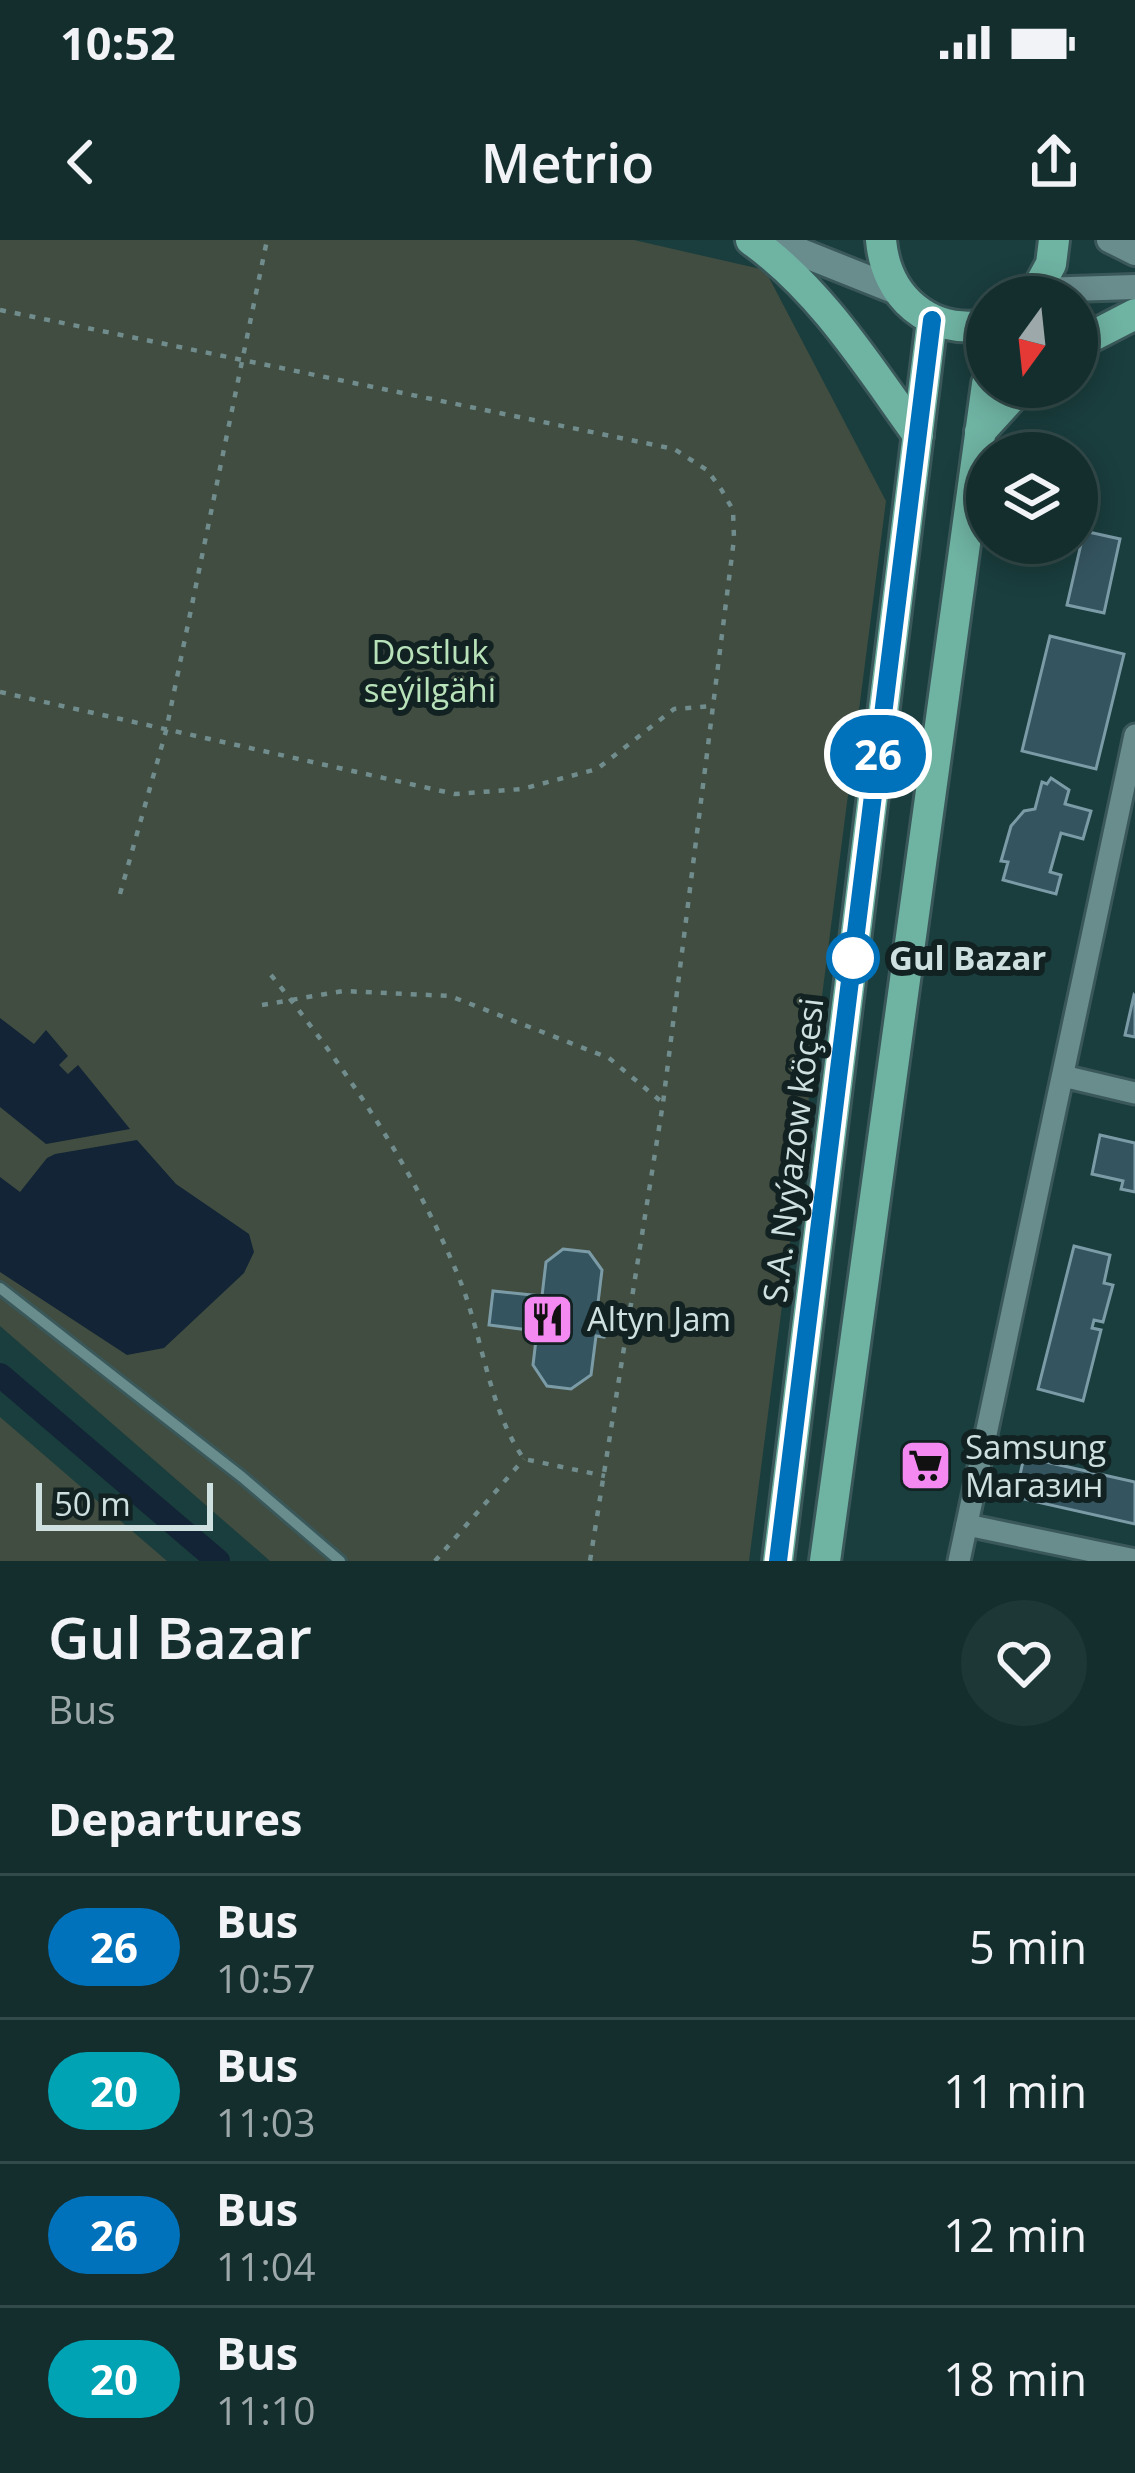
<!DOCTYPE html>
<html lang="en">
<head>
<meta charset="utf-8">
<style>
	:root { --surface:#142e2e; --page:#1d3636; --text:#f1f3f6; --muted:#9da8aa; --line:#334a4a }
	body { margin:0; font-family:"Open Sans",sans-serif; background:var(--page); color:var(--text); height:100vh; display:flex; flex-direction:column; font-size:45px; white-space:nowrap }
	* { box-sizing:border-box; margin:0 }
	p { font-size:39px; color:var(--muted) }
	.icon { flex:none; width:66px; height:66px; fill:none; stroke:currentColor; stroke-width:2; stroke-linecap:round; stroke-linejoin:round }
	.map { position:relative; height:1321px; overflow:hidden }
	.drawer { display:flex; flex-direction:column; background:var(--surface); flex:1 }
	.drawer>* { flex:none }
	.badge { padding:0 24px; border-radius:39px; font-size:42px; line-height:78px }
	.needle { width:78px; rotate:195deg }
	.buttons { position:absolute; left:966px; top:36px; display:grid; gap:24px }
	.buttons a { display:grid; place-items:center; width:132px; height:132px; border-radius:50%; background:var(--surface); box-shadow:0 6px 30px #0003,0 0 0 3px var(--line); font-size:60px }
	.scale { position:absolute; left:36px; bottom:30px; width:177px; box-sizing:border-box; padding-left:12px; border:6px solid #cee0e0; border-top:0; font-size:33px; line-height:42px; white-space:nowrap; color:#cee0e0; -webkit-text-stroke:9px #122121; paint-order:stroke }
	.map>.badge { position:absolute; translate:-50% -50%; box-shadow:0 0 0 6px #fff }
	h2 { padding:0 48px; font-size:45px; line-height:108px }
	.round { display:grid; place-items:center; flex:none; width:126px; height:126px; border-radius:63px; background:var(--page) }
	.headline { display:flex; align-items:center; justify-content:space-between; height:204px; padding:0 48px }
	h1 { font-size:57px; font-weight:600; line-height:90px }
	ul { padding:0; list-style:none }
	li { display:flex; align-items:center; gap:36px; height:144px; padding:0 48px; border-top:3px solid var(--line) }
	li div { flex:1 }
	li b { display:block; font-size:45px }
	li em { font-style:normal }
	li .badge { min-width:132px; font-weight:700; text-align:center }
	.status { display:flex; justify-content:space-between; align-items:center; height:84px; padding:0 60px; background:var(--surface); direction:ltr }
	.status svg { height:33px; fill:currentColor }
	header { display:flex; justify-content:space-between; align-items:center; height:156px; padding:0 48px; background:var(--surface); font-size:54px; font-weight:600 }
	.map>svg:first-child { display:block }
	.green { fill:#404d40 }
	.water { fill:#122435 }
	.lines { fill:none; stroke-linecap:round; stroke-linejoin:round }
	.canal { stroke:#122435; stroke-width:24 }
	.building { fill:#34545f; stroke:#7b9ba7; stroke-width:3 }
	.service-casing { stroke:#3a5859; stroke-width:16 }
	.minor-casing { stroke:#3a5859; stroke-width:27 }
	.tertiary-casing { stroke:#3a5859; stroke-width:30 }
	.secondary-casing { stroke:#3a5859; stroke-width:33 }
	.primary-casing { stroke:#3a5859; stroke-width:36 }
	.path { stroke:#718c8c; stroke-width:4.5; stroke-dasharray:6 9; stroke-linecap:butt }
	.service { stroke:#698c8d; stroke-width:10 }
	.minor { stroke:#698c8d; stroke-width:21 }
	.tertiary { stroke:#698c8d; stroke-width:24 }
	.secondary { stroke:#698c8d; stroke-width:27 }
	.primary { stroke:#6fb3a3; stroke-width:30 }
	.line-casing { stroke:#fff; stroke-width:27 }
	.line { stroke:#0072bc; stroke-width:18 }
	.stop-dot { fill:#fff; stroke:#0072bc; stroke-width:6 }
	.labels { text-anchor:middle; stroke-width:12; stroke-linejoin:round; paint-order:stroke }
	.park-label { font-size:33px; fill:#b8e2b9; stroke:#122121 }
	.stop-label { font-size:33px; font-weight:bold; fill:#cee0e0; stroke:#122121; text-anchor:start }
	.street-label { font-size:33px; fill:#cee0e0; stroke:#122121 }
	.poi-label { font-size:33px; fill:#cee0e0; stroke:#122121; text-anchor:start }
</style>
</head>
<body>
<div class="status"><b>10:52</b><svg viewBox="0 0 49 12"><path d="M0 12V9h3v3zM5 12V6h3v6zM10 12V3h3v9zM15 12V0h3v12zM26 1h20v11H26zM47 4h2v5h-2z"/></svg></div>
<header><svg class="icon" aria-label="back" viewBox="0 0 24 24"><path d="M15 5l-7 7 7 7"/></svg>Metrio<svg class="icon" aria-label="share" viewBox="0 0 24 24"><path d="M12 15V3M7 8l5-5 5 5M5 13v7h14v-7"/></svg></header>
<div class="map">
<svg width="1135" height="1321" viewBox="0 0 1135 1321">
	<rect width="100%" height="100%" fill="#1a3d3d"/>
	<!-- green -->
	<g class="green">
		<polygon points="0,0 634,0 765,30 886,261 749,1321 270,1321 0,1086"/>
		<polygon points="0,1177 167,1321 0,1321"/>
	</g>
	<!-- water -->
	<g class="water">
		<polygon points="0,778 34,804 46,790 68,816 59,825 68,834 78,825 130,889 46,904 0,867"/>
		<polygon points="137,900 176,944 249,994 254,1012 244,1033 164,1108 127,1115 0,1032 0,937 20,952 47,918 55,914"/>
	</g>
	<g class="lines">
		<!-- canal -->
		<polyline class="canal" points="0,1135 218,1321"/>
	</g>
	<!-- building -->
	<g class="building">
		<polygon points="1084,291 1120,299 1104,373 1067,365"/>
		<polygon points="1050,396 1124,414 1096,529 1022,511"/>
		<polygon points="1051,538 1069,550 1065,564 1091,571 1083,599 1061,593 1050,632 1061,635 1056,654 1003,640 1008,622 1001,621 1011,586 1024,571 1035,569 1042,542 1047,544"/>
		<polygon points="1134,755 1135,756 1135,797 1125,795"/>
		<polygon points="1100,895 1135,903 1135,952 1121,949 1123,941 1092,934"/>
		<polygon points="1074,1006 1110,1015 1104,1043 1113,1045 1103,1082 1094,1080 1092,1088 1101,1090 1083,1161 1038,1149"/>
		<polygon points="563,1009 589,1012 602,1030 597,1071 607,1073 604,1097 596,1096 591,1135 571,1149 547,1146 533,1125 537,1091 489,1085 493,1051 542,1056 546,1022"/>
		<polygon points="1024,1217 1135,1242 1135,1284 1015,1257"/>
	</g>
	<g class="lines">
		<defs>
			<polyline id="service" points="0,1048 242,1237 340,1321"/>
			<g id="minor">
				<polyline points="1063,836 1135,853"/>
				<polyline points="967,1285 1135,1320"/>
				<polyline points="959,1321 1135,495"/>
			</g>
			<g id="tertiary">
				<polyline points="1109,0 1135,13"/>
				<polyline points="1039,50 1135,47"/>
			</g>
			<polyline id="secondary" points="770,0 895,50"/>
			<g id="primary">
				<path d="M751 0C821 50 868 126 918 195"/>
				<path d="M881 0C886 57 929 95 987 85"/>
				<polyline points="1033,57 1051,24 1054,0"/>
				<polyline points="1077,104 1135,74"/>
				<polyline points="980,192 1021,147"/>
				<polyline points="778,1321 932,80"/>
				<polyline points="825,1321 987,144"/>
			</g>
		</defs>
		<!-- service casing -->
		<use href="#service" class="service-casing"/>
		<!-- minor casing -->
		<use href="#minor" class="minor-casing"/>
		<!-- tertiary casing -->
		<use href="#tertiary" class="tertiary-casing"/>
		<!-- secondary casing -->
		<use href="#secondary" class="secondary-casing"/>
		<!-- primary casing -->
		<use href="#primary" class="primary-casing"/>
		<!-- path -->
		<g class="path">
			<polyline points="0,70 674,209 707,230 721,249 733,270 734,299 663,863 590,1321"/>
			<polyline points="0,452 455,554 522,549 597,529 674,469 714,466"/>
			<polyline points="120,654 166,491 267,0"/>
			<path d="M271 735C345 827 414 928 459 1038 483 1096 488 1168 524 1219L605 1236"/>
			<polyline points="262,765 343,751 450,756 609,818 663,863"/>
			<polyline points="435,1321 524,1219"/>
		</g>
		<!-- service -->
		<use href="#service" class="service"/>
		<!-- minor -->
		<use href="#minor" class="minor"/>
		<!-- tertiary -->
		<use href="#tertiary" class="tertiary"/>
		<!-- secondary -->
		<use href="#secondary" class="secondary"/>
		<!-- primary -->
		<use href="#primary" class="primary"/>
	</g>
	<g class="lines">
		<defs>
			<polyline id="line" points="778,1321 932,80"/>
		</defs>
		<!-- line casing -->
		<use href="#line" class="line-casing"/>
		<!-- line -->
		<use href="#line" class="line"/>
	</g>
	<!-- icons -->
	<defs>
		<symbol id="restaurant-square" viewBox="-11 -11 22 22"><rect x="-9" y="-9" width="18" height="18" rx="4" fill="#f389f1" stroke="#122121"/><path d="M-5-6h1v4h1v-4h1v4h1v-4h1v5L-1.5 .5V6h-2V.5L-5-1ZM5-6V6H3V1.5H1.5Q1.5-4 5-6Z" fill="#111"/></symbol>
		<symbol id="supermarket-square" viewBox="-11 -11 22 22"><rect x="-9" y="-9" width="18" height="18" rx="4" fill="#f389f1" stroke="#122121"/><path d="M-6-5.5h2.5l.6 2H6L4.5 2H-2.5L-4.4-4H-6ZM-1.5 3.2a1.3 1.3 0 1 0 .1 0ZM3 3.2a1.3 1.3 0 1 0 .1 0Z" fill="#111"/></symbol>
	</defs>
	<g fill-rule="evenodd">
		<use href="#restaurant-square" x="518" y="1050" width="59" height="59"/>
		<use href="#supermarket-square" x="896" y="1196" width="59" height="59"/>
	</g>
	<!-- markers -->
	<circle class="stop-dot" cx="853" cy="718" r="24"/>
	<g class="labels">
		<!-- park labels -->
		<g class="park-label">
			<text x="430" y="424">Dostluk<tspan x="430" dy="38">seýilgähi</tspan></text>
		</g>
		<!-- stop labels -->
		<g class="stop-label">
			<text x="889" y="730">Gul Bazar</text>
		</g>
		<!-- street labels -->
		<g class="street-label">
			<text transform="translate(793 910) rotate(-83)" y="12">S.A. Nyýazow köçesi</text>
		</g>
		<!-- poi labels -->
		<g class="poi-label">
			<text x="587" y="1091">Altyn Jam</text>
			<text x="965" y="1219">Samsung<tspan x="965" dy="38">Магазин</tspan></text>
		</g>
	</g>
</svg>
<div class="buttons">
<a><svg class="needle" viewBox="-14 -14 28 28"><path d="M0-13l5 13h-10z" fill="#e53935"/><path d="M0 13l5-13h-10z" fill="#9da8aa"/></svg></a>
<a><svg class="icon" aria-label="layers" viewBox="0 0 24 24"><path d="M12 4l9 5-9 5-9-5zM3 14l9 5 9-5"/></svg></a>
</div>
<div class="scale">50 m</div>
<b class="badge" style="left:878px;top:514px;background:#0072bc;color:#fff">26</b>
</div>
<section class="drawer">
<div class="headline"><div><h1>Gul Bazar</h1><p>Bus</p></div><a class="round"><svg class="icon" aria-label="heart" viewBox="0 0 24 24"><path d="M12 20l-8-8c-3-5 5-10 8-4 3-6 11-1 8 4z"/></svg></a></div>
<h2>Departures</h2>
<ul>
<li><span class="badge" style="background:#0072bc;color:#fff">26</span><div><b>Bus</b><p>10:57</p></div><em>5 min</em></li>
<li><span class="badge" style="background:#00a3b4;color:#fff">20</span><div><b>Bus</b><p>11:03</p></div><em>11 min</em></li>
<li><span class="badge" style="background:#0072bc;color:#fff">26</span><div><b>Bus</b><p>11:04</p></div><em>12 min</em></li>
<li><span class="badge" style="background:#00a3b4;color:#fff">20</span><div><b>Bus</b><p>11:10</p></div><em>18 min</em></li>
</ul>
</section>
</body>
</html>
